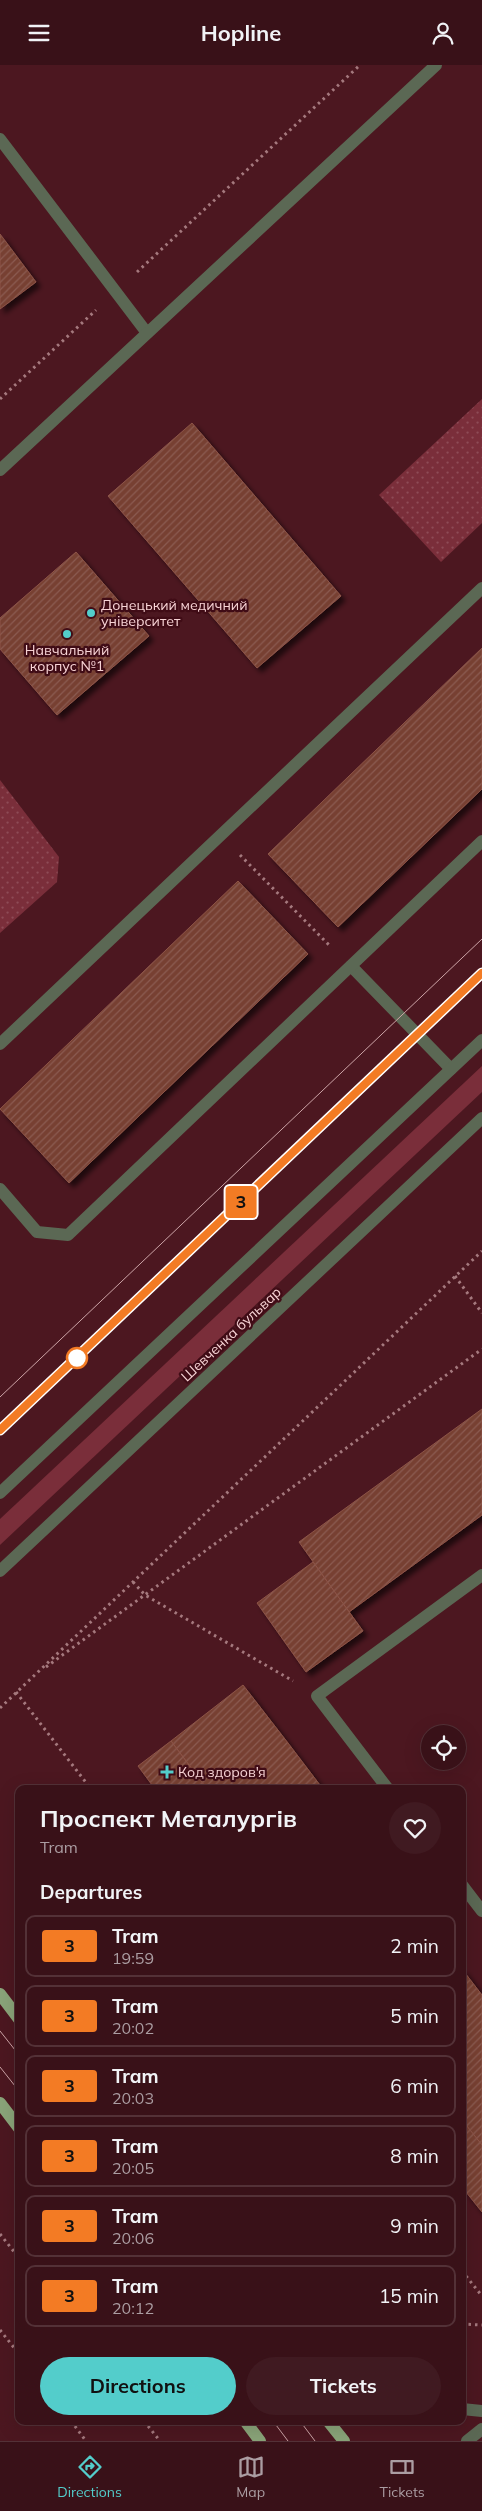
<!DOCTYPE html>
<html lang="en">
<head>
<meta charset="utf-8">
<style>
	:root { --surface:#391118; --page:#401a21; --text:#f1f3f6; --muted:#ab9da2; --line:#533137; --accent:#53cdcb }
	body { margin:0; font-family:Mulish,sans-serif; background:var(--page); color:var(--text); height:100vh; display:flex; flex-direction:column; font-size:19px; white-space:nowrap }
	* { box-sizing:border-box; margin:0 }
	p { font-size:16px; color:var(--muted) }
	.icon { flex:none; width:28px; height:28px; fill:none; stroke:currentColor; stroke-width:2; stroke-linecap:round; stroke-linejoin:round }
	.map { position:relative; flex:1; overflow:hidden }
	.details { position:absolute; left:15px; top:1720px; width:451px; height:640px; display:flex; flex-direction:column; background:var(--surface); border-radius:10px; box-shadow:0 5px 20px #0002,0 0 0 1px var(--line) }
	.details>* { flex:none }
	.badge { padding:0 10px; border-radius:4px; font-size:18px; line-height:32px }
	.buttons { position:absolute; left:421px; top:1660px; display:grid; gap:10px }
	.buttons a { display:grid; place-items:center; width:45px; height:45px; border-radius:50%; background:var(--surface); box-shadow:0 5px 20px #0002,0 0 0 1px var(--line); font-size:25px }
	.map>.badge { position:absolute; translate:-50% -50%; box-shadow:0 0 0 2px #fff }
	h2 { padding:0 25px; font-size:19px; line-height:45px }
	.round { display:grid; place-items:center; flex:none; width:52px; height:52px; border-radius:26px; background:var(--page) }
	.head { display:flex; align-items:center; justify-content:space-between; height:85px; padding:0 25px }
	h1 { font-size:24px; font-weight:700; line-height:38px }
	.action { display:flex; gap:10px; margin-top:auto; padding:10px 25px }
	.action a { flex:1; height:58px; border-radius:30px; background:var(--accent); color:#111; font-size:20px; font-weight:700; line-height:58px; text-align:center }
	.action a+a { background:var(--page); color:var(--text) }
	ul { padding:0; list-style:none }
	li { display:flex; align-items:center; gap:15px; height:62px; margin:0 10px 8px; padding:0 15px; border:2px solid var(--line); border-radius:10px }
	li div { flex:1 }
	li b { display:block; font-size:19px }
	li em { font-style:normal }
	li .badge { min-width:55px; font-weight:700; text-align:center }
	header { display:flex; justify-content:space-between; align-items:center; height:65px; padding:0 25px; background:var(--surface); font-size:22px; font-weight:700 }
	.tabs { display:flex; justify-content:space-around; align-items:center; height:70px; border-top:1px solid var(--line); background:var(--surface); font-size:14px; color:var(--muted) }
	.tabs a { display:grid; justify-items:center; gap:2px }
	.tabs .selected { color:var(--accent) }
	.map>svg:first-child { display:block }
	.grass { fill:#7a2e3a }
	.park { fill:url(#park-dots) }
	.building { fill:url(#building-hatch); stroke:#8d5447; filter:url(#shadow) }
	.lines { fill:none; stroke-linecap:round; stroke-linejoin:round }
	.path { stroke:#a5797e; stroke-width:3; stroke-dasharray:2.5 4; stroke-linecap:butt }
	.minor { stroke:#5b6854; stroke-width:12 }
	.major { stroke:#8aa479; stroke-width:12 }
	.tram { stroke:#cca4a7; stroke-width:1 }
	.line-casing { stroke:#fff; stroke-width:11 }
	.line { stroke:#f37b24; stroke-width:8 }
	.poi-dot { fill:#53cdcb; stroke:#400c16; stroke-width:2 }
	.stop-dot { fill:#fff; stroke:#f37b24; stroke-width:2.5 }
	.labels { text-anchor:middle; stroke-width:4.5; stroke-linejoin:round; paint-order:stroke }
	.poi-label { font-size:14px; fill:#f8d4d6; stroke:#400c16; text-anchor:start }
	.street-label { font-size:14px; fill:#f8d4d6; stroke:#400c16 }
</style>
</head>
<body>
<header><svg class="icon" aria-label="menu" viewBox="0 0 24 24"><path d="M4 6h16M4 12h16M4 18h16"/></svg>Hopline<svg class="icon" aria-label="person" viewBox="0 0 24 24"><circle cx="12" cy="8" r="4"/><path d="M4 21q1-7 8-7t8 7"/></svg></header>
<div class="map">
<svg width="482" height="2376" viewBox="0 0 482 2376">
	<defs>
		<pattern id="park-dots" width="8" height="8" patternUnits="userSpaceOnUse" patternTransform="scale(1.25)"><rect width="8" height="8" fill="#7a2e3a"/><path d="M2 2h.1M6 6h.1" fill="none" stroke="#8e4b56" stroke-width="1.8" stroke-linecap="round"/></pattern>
		<pattern id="building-hatch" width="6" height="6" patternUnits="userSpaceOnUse" patternTransform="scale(1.25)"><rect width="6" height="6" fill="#774033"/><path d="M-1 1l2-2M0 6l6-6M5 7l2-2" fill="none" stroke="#8b5b50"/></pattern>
		<filter id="shadow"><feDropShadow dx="4.5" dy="4.5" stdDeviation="2.5" flood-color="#0009"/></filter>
	</defs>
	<rect width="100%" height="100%" fill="#4c1720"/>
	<!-- grass -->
	<polygon class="grass" points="482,1001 482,1027 0,1480 0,1454"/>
	<!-- park -->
	<g class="park">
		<polygon points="482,334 482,458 441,497 379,430"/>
		<polygon points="0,715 59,792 57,817 0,868"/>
	</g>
	<!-- building -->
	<g class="building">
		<polygon points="0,169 36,217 0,244"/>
		<polygon points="192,358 341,531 257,603 108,431"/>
		<polygon points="76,487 149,571 57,650 0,584 0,553"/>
		<polygon points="482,583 482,724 338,862 268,789"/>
		<polygon points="238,816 308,889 69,1118 0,1044"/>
		<polygon points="482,1344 482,1450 349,1547 299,1477"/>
		<polygon points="313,1497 363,1566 306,1607 257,1538"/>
		<polygon points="243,1620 288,1678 323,1724 207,1724 171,1676"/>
		<polygon points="171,1676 207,1724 155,1724 138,1701"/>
		<polygon points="462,1904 482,1930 482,2080 462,2055"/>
		<polygon points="462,2055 482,2080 482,2147 462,2122"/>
	</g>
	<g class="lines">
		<!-- path -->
		<g class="path">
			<polyline points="137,207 360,0"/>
			<polyline points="0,334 96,245"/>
			<polyline points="240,790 331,882"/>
			<polyline points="455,1211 482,1248"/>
			<polyline points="133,1517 145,1530 293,1616"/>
			<polyline points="46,1602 482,1284"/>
			<polyline points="16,1627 91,1724"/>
			<polyline points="0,1643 482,1186"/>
			<polyline points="0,2169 19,2193"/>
			<polyline points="462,2206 482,2231"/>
			<polyline points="462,2259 482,2260"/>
			<polyline points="0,2265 19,2289"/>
			<polyline points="71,2356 86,2376"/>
			<polyline points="144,2356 160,2376"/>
		</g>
		<!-- minor -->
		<g class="minor">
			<polyline points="0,74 147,268"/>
			<polyline points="0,405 436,0"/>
			<polyline points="351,901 451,1004"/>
			<polyline points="0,979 482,523"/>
			<polyline points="0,1124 37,1167 68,1170 482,776"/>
			<polyline points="0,1428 482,975"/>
			<polyline points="0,1506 482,1053"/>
			<polyline points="388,1724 317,1631 482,1510"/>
			<polyline points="462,1820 482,1846"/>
			<polyline points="462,2344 482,2346"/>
			<polyline points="467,2376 482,2364"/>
		</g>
		<!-- major -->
		<g class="major">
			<polyline points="0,1929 19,1954"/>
			<polyline points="0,2038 19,2063"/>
			<polyline points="245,2356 260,2376"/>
			<polyline points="328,2356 344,2376"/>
		</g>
		<!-- tram -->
		<g class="tram">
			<polyline points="0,1332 482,874"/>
			<polyline points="0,1365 482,908"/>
			<polyline points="0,1966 19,1990"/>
			<polyline points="0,2002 19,2026"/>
			<polyline points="273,2356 288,2376"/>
			<polyline points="300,2356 315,2376"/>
		</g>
	</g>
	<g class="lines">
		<defs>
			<polyline id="line" points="0,1365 482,908"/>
		</defs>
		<!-- line casing -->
		<use href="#line" class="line-casing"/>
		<!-- line -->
		<use href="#line" class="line"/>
	</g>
	<!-- markers -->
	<g class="poi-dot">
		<circle cx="91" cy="548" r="5"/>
		<circle cx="67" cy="569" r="5"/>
		<path d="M164.5 1699.5h5v5h5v5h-5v5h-5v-5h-5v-5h5z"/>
	</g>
	<circle class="stop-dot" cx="77" cy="1293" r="10"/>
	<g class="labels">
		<!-- poi labels -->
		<g class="poi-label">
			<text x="101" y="545">Донецький медичний<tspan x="101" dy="16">університет</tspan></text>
			<text x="67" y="590" text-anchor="middle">Навчальний<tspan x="67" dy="16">корпус №1</tspan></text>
			<text x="178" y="1712">Код здоров'я</text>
		</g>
		<!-- street labels -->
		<g class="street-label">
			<text transform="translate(231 1269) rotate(-43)" y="5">Шевченка бульвар</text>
		</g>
	</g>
</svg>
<div class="buttons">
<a><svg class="icon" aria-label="locate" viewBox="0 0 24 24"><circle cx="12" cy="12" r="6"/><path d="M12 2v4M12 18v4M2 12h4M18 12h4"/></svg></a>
</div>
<b class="badge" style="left:241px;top:1137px;background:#f37b24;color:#111">3</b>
<section class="details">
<div class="head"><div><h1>Проспект Металургів</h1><p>Tram</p></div><a class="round"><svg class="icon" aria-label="heart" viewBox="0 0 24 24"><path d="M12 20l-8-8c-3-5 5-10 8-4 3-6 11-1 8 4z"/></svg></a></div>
<h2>Departures</h2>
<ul>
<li><span class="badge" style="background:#f37b24;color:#111">3</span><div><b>Tram</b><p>19:59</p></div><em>2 min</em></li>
<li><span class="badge" style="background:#f37b24;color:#111">3</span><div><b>Tram</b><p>20:02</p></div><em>5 min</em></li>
<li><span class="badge" style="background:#f37b24;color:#111">3</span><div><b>Tram</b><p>20:03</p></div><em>6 min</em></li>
<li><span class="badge" style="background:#f37b24;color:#111">3</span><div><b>Tram</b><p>20:05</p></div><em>8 min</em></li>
<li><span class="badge" style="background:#f37b24;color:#111">3</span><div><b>Tram</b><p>20:06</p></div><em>9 min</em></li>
<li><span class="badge" style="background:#f37b24;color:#111">3</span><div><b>Tram</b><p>20:12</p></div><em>15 min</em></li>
</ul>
<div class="action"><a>Directions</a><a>Tickets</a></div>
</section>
</div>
<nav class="tabs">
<a class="selected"><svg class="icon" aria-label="directions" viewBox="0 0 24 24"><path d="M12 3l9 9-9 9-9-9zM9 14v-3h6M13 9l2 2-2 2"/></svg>Directions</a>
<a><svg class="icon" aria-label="map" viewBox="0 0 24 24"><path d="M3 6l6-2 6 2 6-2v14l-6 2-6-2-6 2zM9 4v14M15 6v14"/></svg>Map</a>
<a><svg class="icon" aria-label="tickets" viewBox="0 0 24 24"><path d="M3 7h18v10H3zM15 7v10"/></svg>Tickets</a>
</nav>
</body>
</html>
